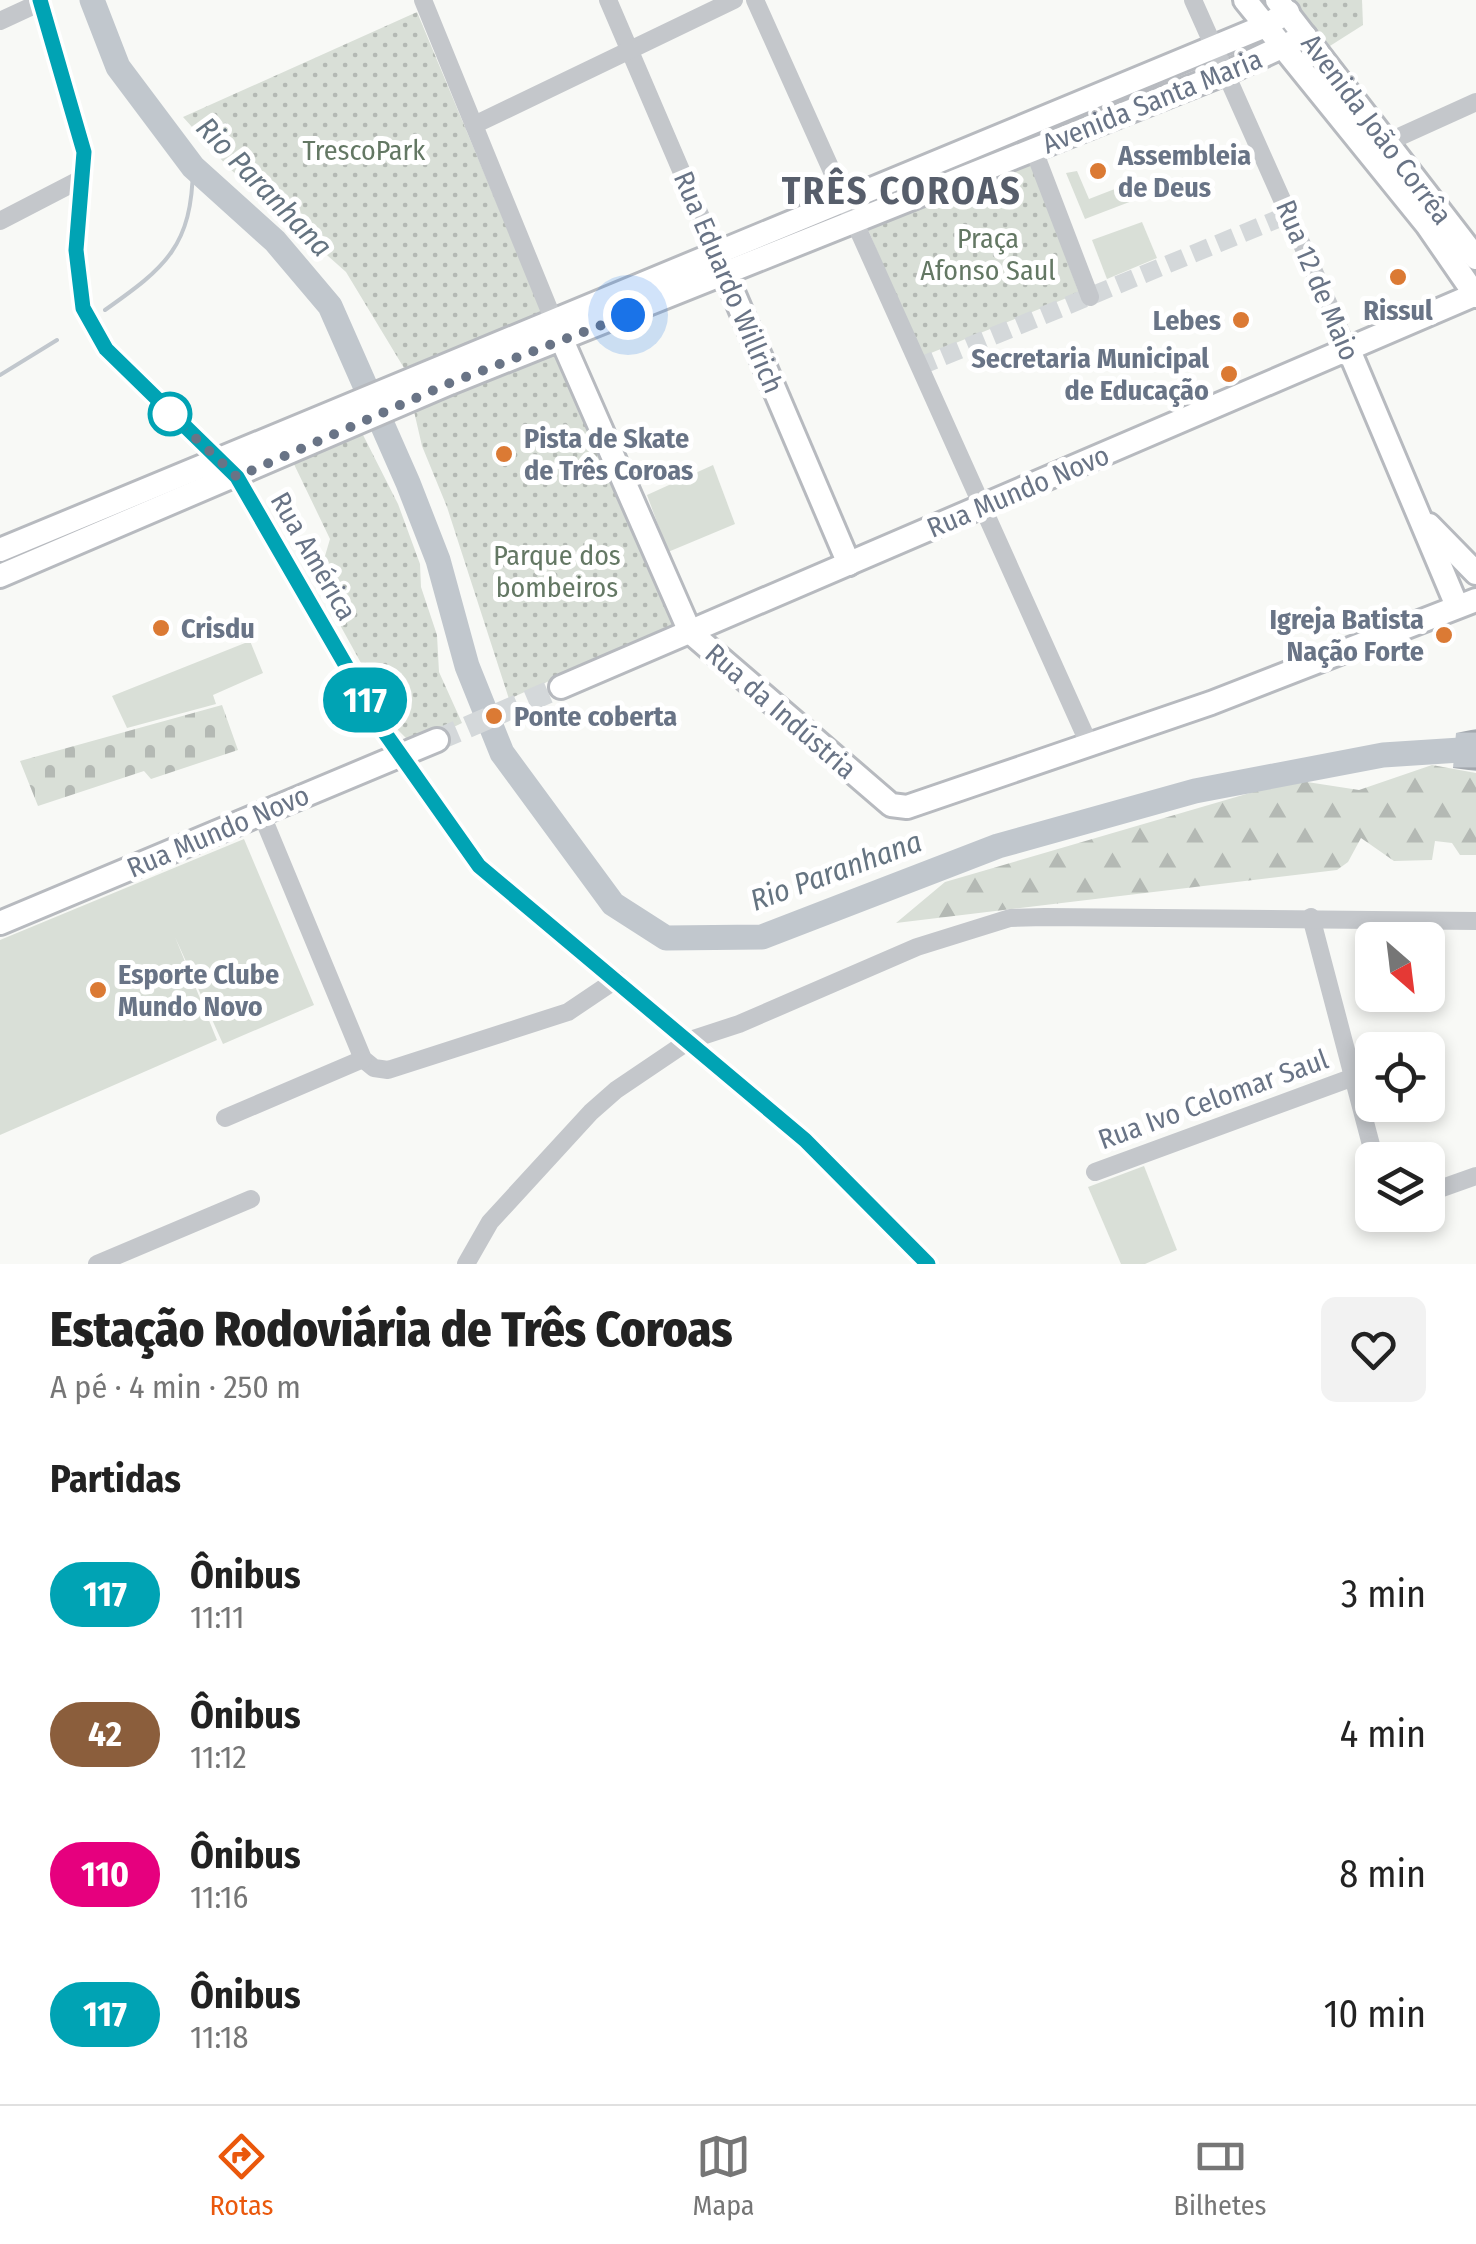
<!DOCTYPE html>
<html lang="pt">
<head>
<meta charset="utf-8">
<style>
	:root { --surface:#fff; --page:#f2f2f2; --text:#222; --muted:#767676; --line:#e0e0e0; --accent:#ea580c }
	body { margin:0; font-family:"Fira Sans Condensed",sans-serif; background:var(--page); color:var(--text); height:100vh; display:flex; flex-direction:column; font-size:38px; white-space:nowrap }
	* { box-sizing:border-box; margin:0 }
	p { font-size:32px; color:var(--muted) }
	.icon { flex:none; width:55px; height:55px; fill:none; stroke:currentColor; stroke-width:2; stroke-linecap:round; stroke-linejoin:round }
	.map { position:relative; height:1264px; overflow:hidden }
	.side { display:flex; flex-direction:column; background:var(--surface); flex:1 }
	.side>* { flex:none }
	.badge { padding:0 20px; border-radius:32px; font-size:35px; line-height:65px }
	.needle { width:65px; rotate:152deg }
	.controls { position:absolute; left:1355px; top:922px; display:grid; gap:20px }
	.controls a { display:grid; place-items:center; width:90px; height:90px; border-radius:15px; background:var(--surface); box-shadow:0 5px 15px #0003; font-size:50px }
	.you { position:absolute; width:50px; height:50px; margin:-25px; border:8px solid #fff; border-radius:50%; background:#1a73e8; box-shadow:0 0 0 15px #1a73e833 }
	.map>.badge { position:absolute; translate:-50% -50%; box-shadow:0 0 0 5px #fff }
	h2 { padding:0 50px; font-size:38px; line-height:90px }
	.round { display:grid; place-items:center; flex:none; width:105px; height:105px; border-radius:15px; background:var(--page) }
	.headline { display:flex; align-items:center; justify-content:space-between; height:170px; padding:0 50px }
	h1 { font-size:48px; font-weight:800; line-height:75px }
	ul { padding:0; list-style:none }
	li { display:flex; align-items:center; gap:30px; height:140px; padding:0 50px }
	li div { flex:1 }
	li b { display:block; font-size:38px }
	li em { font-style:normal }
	li .badge { min-width:110px; font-weight:700; text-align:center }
	.tabs { display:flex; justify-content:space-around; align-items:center; height:140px; border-top:2px solid var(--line); background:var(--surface); font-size:28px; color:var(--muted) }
	.tabs a { display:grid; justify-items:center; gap:5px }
	.tabs .active { color:var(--accent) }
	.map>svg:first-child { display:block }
	.grass { fill:#d9dfd7 }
	.forest { fill:url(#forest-firs) }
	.cemetery { fill:url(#cemetery-stones) }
	.park { fill:url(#park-dots) }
	.water { fill:url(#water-rules) }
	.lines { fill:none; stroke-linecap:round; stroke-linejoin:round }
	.stream { stroke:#c1c7cd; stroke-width:4 }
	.river { stroke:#c1c7cd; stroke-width:25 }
	.minor-tunnel { stroke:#d4d8da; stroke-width:18; stroke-dasharray:18 9; stroke-linecap:butt }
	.major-tunnel { stroke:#d4d8da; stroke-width:22; stroke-dasharray:22 11; stroke-linecap:butt }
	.major-casing { stroke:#b7babf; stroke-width:28 }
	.minor { stroke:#c4c7cb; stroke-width:18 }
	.major { stroke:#fff; stroke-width:22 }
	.line-casing { stroke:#fff; stroke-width:22 }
	.line { stroke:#00a3b4; stroke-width:15 }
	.walk { stroke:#697486; stroke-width:10; stroke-dasharray:0 18 }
	.poi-dot { fill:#db7a34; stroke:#fff; stroke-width:4 }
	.stop-dot { fill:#fff; stroke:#00a3b4; stroke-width:5 }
	.labels { text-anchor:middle; stroke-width:10; stroke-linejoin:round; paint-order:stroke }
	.street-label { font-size:28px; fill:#697486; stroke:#fff }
	.park-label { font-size:28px; fill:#647864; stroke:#fff }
	.poi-label { font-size:28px; font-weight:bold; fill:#697486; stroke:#fff; text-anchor:start }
	.water-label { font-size:30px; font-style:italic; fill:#657481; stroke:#fff }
	.district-label { font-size:38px; font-weight:bold; letter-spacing:2.5px; fill:#575e6b; stroke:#fff }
</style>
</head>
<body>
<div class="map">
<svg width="1476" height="1264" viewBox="0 0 1476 1264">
	<defs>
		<pattern id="forest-firs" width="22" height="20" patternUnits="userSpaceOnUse" patternTransform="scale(2.5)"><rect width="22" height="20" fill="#d9dfd7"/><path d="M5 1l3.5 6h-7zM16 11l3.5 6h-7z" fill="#b4b9b4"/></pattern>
		<pattern id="cemetery-stones" width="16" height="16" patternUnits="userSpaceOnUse" patternTransform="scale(2.5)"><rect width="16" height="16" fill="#d9dfd7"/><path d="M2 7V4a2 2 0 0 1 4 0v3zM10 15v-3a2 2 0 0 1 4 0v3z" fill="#b4b9b4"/></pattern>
		<pattern id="park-dots" width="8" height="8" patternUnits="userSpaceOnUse" patternTransform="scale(2.5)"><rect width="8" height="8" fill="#d9dfd7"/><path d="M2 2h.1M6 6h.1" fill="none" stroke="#b4b9b4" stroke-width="1.8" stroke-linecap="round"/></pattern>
		<pattern id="water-rules" width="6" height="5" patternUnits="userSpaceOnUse" patternTransform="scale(2.5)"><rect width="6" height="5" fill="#c1c7cd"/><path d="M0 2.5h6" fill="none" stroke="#a1a6ac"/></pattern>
	</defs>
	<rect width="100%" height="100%" fill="#f8f9f6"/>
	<!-- grass -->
	<g class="grass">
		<polygon points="1077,171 1089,199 1125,185 1132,201 1085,219 1066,173"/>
		<polygon points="1142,222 1157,258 1107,279 1092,240"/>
		<polygon points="713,465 735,524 668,552 647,495"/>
		<polygon points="250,641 263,673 213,695 216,704 127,728 112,696"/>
		<polygon points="244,839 314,1005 223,1044 175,937 217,1040 0,1135 0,940"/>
		<polygon points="1144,1166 1177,1250 1145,1264 1121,1264 1088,1187"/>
	</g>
	<!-- forest -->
	<polygon class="forest" points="1432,765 1476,773 1476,855 1460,855 1452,843 1435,841 1432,860 1394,861 1361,838 1348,862 1337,870 896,923 945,882 1294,780 1359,790"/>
	<!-- cemetery -->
	<polygon class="cemetery" points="222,705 238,750 151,779 144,771 38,806 20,761"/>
	<!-- park -->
	<g class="park">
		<polygon points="1287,0 1362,0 1363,25 1322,51"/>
		<polygon points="417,12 542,312 404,368 346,272 229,168 183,117"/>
		<polygon points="1030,160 1079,293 921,357 867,227"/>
		<polygon points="559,352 674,625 509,699 447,507 422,446 413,407"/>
		<polygon points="360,429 398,504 420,564 421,587 437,635 439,672 462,723 431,738 408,740 398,730 308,567 325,556 330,539 291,458"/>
	</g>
	<!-- water -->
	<polygon class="water" points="1476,729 1476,771 1453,768 1456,733"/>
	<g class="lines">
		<!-- stream -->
		<g class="stream">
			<path d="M105 310C166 267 192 246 193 167"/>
			<polyline points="0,375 57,340"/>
		</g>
		<!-- river -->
		<polyline class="river" points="92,0 118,67 193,167 275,241 330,306 408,483 438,560 467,666 502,753 613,904 666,938 762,937 998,846 1195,791 1383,755 1476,749"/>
		<!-- minor-tunnel -->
		<polyline class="minor-tunnel" points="918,367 1290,214"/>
		<!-- major-tunnel -->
		<polyline class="major-tunnel" points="437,740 561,687"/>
		<defs>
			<g id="major">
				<polyline points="1245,0 1427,225 1476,296"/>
				<polyline points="1277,0 1476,258"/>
				<polyline points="721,264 849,564"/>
				<polyline points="558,331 690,632 891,805 907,807 1211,703 1476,600"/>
				<polyline points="1349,350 1457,606"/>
				<polyline points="1429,525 1476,573"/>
				<polyline points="0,550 1265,26 1288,12"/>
				<polyline points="0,576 450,383 1228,72 1305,36"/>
				<polyline points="561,687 1476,294"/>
				<polyline points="0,923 437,740"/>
			</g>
		</defs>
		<!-- major casing -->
		<use href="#major" class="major-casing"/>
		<!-- minor -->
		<g class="minor">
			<polyline points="40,0 84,152 76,250 83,308 105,349 237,477 385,733 479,866 805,1140 927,1264"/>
			<polyline points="423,0 553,319"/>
			<polyline points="608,0 716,252"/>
			<polyline points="755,0 1089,744"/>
			<polyline points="1193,0 1349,350"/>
			<polyline points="0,21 41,2"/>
			<polyline points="474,125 734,0"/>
			<polyline points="1379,146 1476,102"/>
			<polyline points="1033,148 1090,297"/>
			<polyline points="0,221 81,179"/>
			<polyline points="261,813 363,1059 374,1068 388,1070 568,1012 617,979"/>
			<polyline points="1311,917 1375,1160"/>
			<polyline points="225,1118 363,1059"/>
			<polyline points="1095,1172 1351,1078"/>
			<polyline points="1428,1193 1476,1176"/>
			<polyline points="97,1264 251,1199"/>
			<polyline points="466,1264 490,1222 591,1112 616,1090 690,1040 739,1024 917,947 1010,918 1045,917 1476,921"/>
		</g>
		<!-- major -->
		<use href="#major" class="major"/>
	</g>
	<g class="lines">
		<defs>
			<polyline id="line" points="40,0 84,152 76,250 83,308 106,349 237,477 385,733 479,866 805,1140 928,1264"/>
		</defs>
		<!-- line casing -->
		<use href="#line" class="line-casing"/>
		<!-- line -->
		<use href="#line" class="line"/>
		<!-- walk -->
		<polyline class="walk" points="170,414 237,477 450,383 628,315"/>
	</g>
	<!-- markers -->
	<g class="poi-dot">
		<circle cx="1098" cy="171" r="10"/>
		<circle cx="1398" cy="277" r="10"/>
		<circle cx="1241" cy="320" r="10"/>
		<circle cx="1229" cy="374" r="10"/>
		<circle cx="504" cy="454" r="10"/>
		<circle cx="161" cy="628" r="10"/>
		<circle cx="1444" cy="635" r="10"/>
		<circle cx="494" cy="716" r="10"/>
		<circle cx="98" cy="990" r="10"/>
	</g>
	<circle class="stop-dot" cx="170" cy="414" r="20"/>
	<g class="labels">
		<!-- street labels -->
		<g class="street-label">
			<text transform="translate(1152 101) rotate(-22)" y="10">Avenida Santa Maria</text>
			<text transform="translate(1377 129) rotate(53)" y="10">Avenida João Corrêa</text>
			<text transform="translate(1318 280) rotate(67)" y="10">Rua 12 de Maio</text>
			<text transform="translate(729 282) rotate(67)" y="10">Rua Eduardo Willrich</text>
			<text transform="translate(1018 491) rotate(-23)" y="10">Rua Mundo Novo</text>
			<text transform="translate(314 556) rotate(60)" y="10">Rua América</text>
			<text transform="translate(781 711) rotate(41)" y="10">Rua da Indústria</text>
			<text transform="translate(218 831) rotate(-23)" y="10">Rua Mundo Novo</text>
			<text transform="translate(1213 1099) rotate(-20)" y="10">Rua Ivo Celomar Saul</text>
		</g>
		<!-- park labels -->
		<g class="park-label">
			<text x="364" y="160">TrescoPark</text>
			<text x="988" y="248">Praça<tspan x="988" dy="32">Afonso Saul</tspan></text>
			<text x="557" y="565">Parque dos<tspan x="557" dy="32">bombeiros</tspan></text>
		</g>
		<!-- poi labels -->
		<g class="poi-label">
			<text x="1118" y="165">Assembleia<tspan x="1118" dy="32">de Deus</tspan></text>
			<text x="1398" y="320" text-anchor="middle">Rissul</text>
			<text x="1221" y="330" text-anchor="end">Lebes</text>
			<text x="1209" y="368" text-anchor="end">Secretaria Municipal<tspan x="1209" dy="32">de Educação</tspan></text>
			<text x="524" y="448">Pista de Skate<tspan x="524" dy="32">de Três Coroas</tspan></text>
			<text x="1424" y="629" text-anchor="end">Igreja Batista<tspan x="1424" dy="32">Nação Forte</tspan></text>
			<text x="181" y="638">Crisdu</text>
			<text x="514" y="726">Ponte coberta</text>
			<text x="118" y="984">Esporte Clube<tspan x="118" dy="32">Mundo Novo</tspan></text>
		</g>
		<!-- water labels -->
		<g class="water-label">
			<text transform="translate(264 187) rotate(46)" y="10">Rio Paranhana</text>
			<text transform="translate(836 871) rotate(-20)" y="10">Rio Paranhana</text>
		</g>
		<!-- district labels -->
		<g class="district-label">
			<text x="902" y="204">TRÊS COROAS</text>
		</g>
	</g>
</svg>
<div class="controls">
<a><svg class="needle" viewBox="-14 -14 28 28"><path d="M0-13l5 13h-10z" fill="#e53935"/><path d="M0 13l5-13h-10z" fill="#767676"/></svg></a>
<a><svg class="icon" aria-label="locate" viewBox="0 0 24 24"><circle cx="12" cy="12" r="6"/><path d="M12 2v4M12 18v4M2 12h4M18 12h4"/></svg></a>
<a><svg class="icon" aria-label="layers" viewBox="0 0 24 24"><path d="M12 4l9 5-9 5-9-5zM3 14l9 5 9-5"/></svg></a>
</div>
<div class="you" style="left:628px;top:315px"></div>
<b class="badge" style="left:365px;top:700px;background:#00a3b4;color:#fff">117</b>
</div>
<section class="side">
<div class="headline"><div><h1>Estação Rodoviária de Três Coroas</h1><p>A pé · 4 min · 250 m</p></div><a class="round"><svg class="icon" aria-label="heart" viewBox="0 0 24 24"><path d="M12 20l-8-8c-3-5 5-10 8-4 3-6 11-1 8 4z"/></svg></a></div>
<h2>Partidas</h2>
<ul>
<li><span class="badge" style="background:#00a3b4;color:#fff">117</span><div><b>Ônibus</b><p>11:11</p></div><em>3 min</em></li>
<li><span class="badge" style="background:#8b5e3c;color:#fff">42</span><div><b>Ônibus</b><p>11:12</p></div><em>4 min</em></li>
<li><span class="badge" style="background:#e6007e;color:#fff">110</span><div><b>Ônibus</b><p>11:16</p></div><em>8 min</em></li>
<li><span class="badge" style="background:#00a3b4;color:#fff">117</span><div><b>Ônibus</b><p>11:18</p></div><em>10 min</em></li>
</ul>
</section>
<nav class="tabs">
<a class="active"><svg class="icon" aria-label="directions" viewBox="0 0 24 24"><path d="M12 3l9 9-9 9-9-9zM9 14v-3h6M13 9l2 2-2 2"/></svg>Rotas</a>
<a><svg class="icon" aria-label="map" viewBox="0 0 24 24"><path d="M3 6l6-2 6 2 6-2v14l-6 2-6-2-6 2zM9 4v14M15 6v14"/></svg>Mapa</a>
<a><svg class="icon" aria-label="tickets" viewBox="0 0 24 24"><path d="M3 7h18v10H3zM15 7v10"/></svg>Bilhetes</a>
</nav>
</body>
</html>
